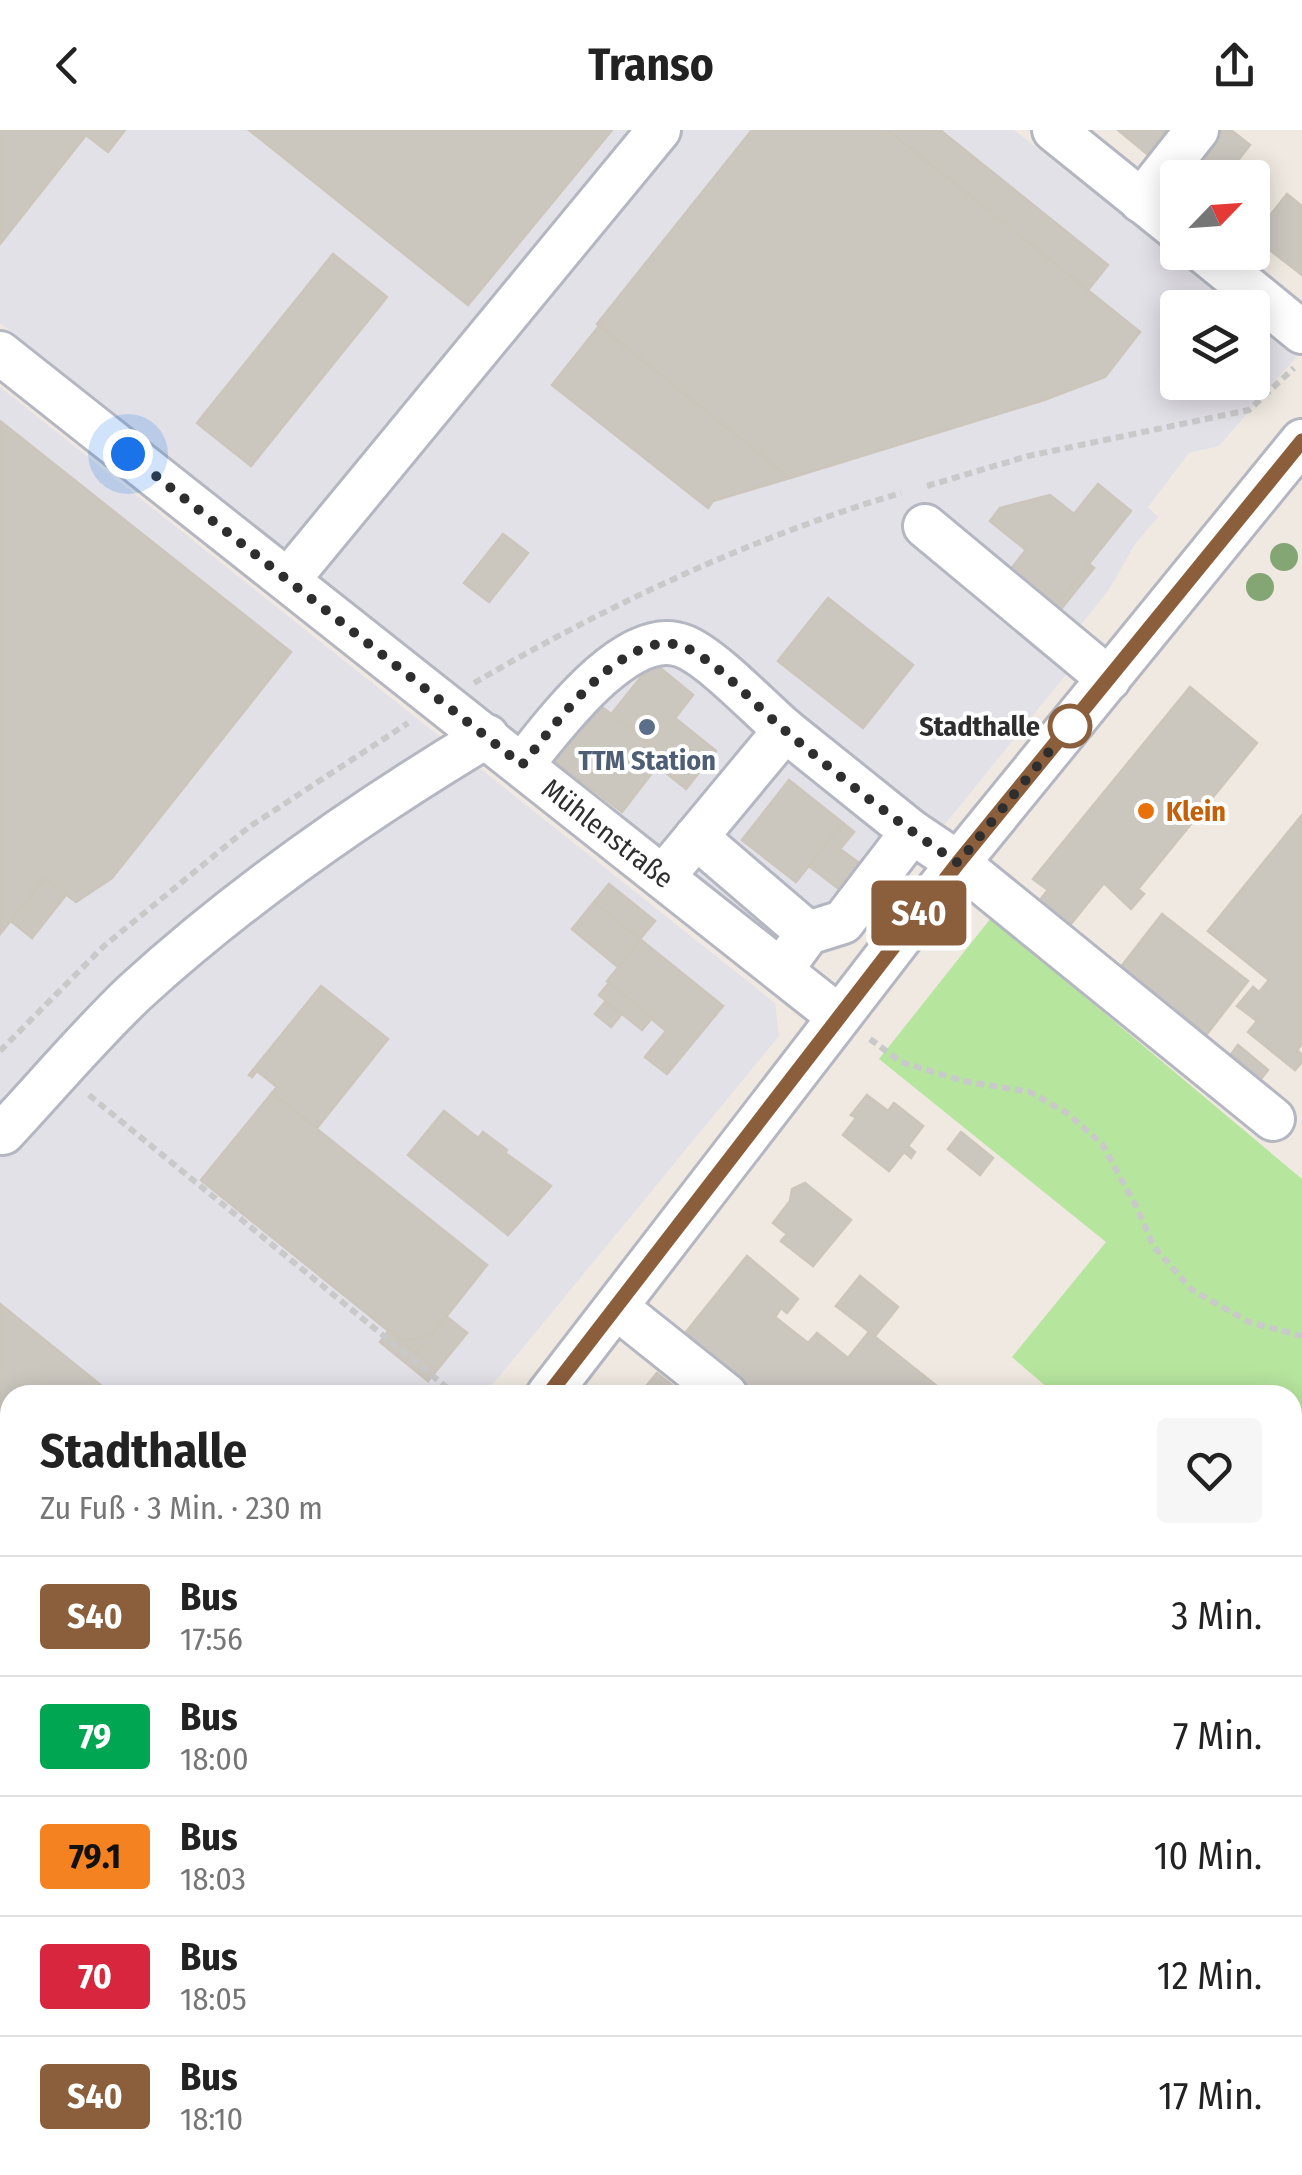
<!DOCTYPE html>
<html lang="de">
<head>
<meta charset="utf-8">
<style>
	:root { --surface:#fff; --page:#f6f6f6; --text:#222; --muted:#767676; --line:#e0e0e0 }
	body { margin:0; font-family:"Fira Sans Condensed",sans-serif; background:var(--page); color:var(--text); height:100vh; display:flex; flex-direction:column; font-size:38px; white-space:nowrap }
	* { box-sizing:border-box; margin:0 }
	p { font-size:32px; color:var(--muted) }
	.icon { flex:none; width:55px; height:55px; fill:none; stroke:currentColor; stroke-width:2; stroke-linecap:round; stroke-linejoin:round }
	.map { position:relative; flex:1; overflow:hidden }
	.panel { position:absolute; left:0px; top:1255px; width:1302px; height:790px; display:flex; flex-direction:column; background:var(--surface); border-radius:30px 30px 0 0; box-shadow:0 5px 25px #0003 }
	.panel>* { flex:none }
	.badge { padding:0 20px; border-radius:8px; font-size:35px; line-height:65px }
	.needle { width:65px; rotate:65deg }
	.controls { position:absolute; left:1160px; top:30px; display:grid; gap:20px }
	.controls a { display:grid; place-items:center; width:110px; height:110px; border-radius:10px; background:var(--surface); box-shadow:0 5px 25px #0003; font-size:50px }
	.you { position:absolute; width:50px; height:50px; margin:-25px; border:8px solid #fff; border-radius:50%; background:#1a73e8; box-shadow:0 0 0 15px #1a73e833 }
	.map>.badge { position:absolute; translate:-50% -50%; box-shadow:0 0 0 5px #fff }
	.round { display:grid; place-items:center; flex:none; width:105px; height:105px; border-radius:10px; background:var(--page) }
	.overview { display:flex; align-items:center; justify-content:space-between; height:170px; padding:0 40px }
	h1 { font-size:48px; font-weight:700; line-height:75px }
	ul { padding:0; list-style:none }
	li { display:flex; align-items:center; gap:30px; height:120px; padding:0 40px; border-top:2px solid var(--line) }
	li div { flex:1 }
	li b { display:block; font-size:38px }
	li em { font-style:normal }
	li .badge { min-width:110px; font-weight:700; text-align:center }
	header { display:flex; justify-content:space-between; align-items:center; height:130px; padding:0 40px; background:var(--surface); font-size:45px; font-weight:700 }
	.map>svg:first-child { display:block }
	.industrial { fill:#e3e1e8 }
	.green { fill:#b6e59e }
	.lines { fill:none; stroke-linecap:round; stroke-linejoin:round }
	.stream { stroke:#75cff0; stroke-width:11 }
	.building { fill:#cbc7bf; stroke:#cbc5ba; stroke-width:2.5 }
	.minor-casing { stroke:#b4b7c1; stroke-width:48 }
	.path { stroke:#c9c9c9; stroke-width:6; stroke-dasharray:8 5; stroke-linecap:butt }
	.minor { stroke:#fff; stroke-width:42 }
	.tree { fill:#84a574 }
	.line-casing { stroke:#fff; stroke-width:22 }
	.line { stroke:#8b5e3c; stroke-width:15 }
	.walk { stroke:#2e2e2e; stroke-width:10; stroke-dasharray:0 18 }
	.stop-dot { fill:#fff; stroke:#8b5e3c; stroke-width:5 }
	.service-dot { fill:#5c6f8a; stroke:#fff; stroke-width:4 }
	.food-dot { fill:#e8710a; stroke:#fff; stroke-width:4 }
	.labels { text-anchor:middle; stroke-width:8; stroke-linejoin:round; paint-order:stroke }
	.stop-label { font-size:28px; font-weight:bold; fill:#2e2e2e; stroke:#fff; text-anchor:end }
	.service-label { font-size:28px; font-weight:bold; fill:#4e5e75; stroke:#fff }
	.food-label { font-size:28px; font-weight:bold; fill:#c56008; stroke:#fff; text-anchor:start }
	.street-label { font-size:28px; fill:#2e2e2e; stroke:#fff }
</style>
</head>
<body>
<header><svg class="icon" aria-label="back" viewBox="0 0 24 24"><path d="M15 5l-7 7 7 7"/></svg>Transo<svg class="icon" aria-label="share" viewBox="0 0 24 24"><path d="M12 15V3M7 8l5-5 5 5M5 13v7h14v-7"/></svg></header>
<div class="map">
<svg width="1302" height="2045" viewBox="0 0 1302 2045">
	<rect width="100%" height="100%" fill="#efe9e1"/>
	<!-- industrial -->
	<g class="industrial">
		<polygon points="0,0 1014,0 1238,177 1178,178 1178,252 1252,252 1253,189 1298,225 1219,316 1189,323 1148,377 1158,387 1135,414 1110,458 1074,504 1069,541 848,814 796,822 0,193"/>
		<polygon points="0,257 775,873 779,906 484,1265 10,1265 10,1841 0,1853"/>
	</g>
	<!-- green -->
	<g class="green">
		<polygon points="991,788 1302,1049 1302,1531 1292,1524 1292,1265 1056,1265 1012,1227 1106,1112 879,929"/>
		<polygon points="1302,1683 1302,2045 1014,2045 1022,2035 1292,2035 1292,1695"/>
	</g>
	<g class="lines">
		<!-- stream -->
		<polyline class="stream" points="0,1429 10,1437"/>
	</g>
	<!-- building -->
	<g class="building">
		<polygon points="0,0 125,0 108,22 86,5 0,114"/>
		<polygon points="249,0 612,0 468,175"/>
		<polygon points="752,0 888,0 1140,202 1105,247 1044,270 790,348 597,194"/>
		<polygon points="888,0 940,0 1108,135 1088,160"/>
		<polygon points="1118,0 1166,0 1147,24"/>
		<polygon points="1217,0 1231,0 1250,15 1224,48 1212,48 1192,31"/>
		<polygon points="1287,64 1302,76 1302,145 1253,107"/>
		<polygon points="333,124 387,167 251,336 197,293"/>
		<polygon points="599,196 790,348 713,371 708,378 552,255"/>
		<polygon points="0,291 291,522 112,748 76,772 45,748 0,804"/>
		<polygon points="1098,354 1131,381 1052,480 1007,444 1026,420 990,391 1000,378 1050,365 1074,384"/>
		<polygon points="503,404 528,423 489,472 464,453"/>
		<polygon points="1089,434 1094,438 1057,484 1052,480"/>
		<polygon points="828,468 913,535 863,598 778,531"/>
		<polygon points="653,532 693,565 675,588 716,621 686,659 644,625 621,613 605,592"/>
		<polygon points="1190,557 1257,613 1138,759 1144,764 1131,779 1104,753 1062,805 1031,781 1048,760 1033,749"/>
		<polygon points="593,570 665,626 622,682 550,627"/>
		<polygon points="789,650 843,693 796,752 742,710"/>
		<polygon points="1302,685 1302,914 1297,920 1302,925 1302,932 1295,940 1248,902 1257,891 1237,876 1253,857 1259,862 1269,850 1208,801"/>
		<polygon points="843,693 854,702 840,719 859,733 839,759 809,736"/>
		<polygon points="45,748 66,765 32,808 11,791"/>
		<polygon points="609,754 655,791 640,809 594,772"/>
		<polygon points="594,772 641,810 618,837 572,799"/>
		<polygon points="1162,784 1248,851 1207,904 1120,838"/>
		<polygon points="641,810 723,876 667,944 645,927 666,901 607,851"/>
		<polygon points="609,853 652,888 642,900 599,865"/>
		<polygon points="321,856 388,909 317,998 272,963 277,957 257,941 252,947 249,945"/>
		<polygon points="605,872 621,885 611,897 595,884"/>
		<polygon points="1238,915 1268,940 1256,955 1226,931"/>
		<polygon points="272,963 487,1135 430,1207 401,1211 201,1050"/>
		<polygon points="867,965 888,981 894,973 923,996 908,1016 915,1022 911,1028 904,1022 889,1041 843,1005 856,988 851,985"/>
		<polygon points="444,981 478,1008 483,1002 507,1020 505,1023 551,1056 508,1105 408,1025"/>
		<polygon points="961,1002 993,1028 980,1045 948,1019"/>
		<polygon points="805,1053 851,1090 813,1136 781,1111 787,1104 773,1093 790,1071 792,1059"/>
		<polygon points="747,1126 798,1169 787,1183 781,1178 775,1187 808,1213 817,1203 848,1228 869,1202 948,1265 919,1265 912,1260 907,1265 758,1265 682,1207"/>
		<polygon points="860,1146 898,1177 875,1206 836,1176"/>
		<polygon points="0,1174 113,1265 10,1265 10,1326 0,1318"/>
		<polygon points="446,1186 467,1203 428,1251 380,1212 389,1200 417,1223"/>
		<polygon points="428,1206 430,1207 417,1223 401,1211"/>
		<polygon points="657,1243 684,1265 639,1265"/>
		<polygon points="0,1506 10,1514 10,1530 0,1542"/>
		<polygon points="0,1557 10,1565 10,1634 0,1626"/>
		<polygon points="10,1681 10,1759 0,1771 0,1683 5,1687"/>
		<polygon points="33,2035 91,2035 82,2045 45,2045"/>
		<polygon points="315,2035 459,2035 451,2045 307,2045"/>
		<polygon points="552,2035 595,2035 608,2045 601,2040 596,2045 555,2045 548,2040"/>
		<polygon points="600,2035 627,2035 637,2042 608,2045 598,2037"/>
		<polygon points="643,2035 709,2035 711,2037 704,2045 649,2045 640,2038"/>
		<polygon points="850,2035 888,2035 889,2045 842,2045"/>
	</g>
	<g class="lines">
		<defs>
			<g id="minor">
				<polyline points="1054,0 1178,100"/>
				<polyline points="1141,71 1197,0"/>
				<polyline points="1204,122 1302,202"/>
				<polyline points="0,223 838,886"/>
				<polyline points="925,396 1109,549"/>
				<polyline points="288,450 659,0"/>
				<path d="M522 635C552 598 627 494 683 516 712 527 759 578 785 600"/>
				<polyline points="696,707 808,803"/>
				<polyline points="663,747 785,600 912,702 958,733 1273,989"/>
				<polyline points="781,840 808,803 843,792 912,702"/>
				<path d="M3 1003C46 957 88 907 134 863 242 764 362 681 487 606"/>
				<polyline points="617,1178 726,1265"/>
				<polyline points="548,1265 958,733 1302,311"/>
				<polyline points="0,1477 10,1485"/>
				<polyline points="1292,1667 1302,1655"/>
				<polyline points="0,1942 10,1930"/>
				<polyline points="988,2045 996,2035"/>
			</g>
		</defs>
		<!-- minor casing -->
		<use href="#minor" class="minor-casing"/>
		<!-- path -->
		<g class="path">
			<polyline points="927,356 1028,326 1249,280 1294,238"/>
			<path d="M474 553C608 475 752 407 901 363"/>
			<polyline points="870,909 901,932 963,951 1030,962 1067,983 1102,1014 1136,1076 1154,1117 1192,1160 1249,1192 1302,1206"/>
			<polyline points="0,921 104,816 249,697 408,593"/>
			<polyline points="89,965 456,1265"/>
			<polyline points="1297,1840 1302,1812"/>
			<polyline points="1108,2045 1108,2035"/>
		</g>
		<!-- minor -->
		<use href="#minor" class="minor"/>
	</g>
	<!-- trees -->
	<g class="tree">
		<circle cx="1284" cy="427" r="14"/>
		<circle cx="1260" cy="457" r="14"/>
	</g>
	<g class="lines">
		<defs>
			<polyline id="line" points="548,1265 958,733 1302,311"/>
		</defs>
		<!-- line casing -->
		<use href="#line" class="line-casing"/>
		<!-- line -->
		<use href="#line" class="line"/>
		<!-- walk -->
		<path class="walk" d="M128 324 522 635C555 595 604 525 658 514 671 512 683 515 694 522 726 541 753 573 781 597 837 645 896 692 958 733L1074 591 1070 596"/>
	</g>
	<!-- markers -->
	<circle class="stop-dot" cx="1070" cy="596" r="20"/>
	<circle class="service-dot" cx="647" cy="597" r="10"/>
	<circle class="food-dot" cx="1146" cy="681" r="10"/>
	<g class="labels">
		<!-- stop labels -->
		<g class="stop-label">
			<text x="1040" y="606">Stadthalle</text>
		</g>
		<!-- service labels -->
		<g class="service-label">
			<text x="647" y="640">TTM Station</text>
		</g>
		<!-- food labels -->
		<g class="food-label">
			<text x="1166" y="691">Klein</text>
		</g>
		<!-- street labels -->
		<g class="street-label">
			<text transform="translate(608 703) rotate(38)" y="10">Mühlenstraße</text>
		</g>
	</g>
</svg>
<div class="controls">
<a><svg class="needle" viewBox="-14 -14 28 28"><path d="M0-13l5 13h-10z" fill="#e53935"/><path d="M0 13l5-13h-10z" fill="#767676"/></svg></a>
<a><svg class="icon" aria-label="layers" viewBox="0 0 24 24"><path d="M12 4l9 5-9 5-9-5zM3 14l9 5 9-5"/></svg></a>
</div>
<div class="you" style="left:128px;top:324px"></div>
<b class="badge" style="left:919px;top:783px;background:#8b5e3c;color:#fff">S40</b>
<section class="panel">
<div class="overview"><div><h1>Stadthalle</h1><p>Zu Fuß · 3 Min. · 230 m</p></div><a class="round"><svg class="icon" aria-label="heart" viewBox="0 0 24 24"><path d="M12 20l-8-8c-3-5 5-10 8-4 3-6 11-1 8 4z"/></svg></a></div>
<ul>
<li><span class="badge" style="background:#8b5e3c;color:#fff">S40</span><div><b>Bus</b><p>17:56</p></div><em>3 Min.</em></li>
<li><span class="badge" style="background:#00a651;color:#fff">79</span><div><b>Bus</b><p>18:00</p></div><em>7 Min.</em></li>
<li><span class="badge" style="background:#f58220;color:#111">79.1</span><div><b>Bus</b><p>18:03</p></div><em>10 Min.</em></li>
<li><span class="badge" style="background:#d7263d;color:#fff">70</span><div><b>Bus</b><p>18:05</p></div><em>12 Min.</em></li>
<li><span class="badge" style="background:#8b5e3c;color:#fff">S40</span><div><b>Bus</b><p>18:10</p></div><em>17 Min.</em></li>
</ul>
</section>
</div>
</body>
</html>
